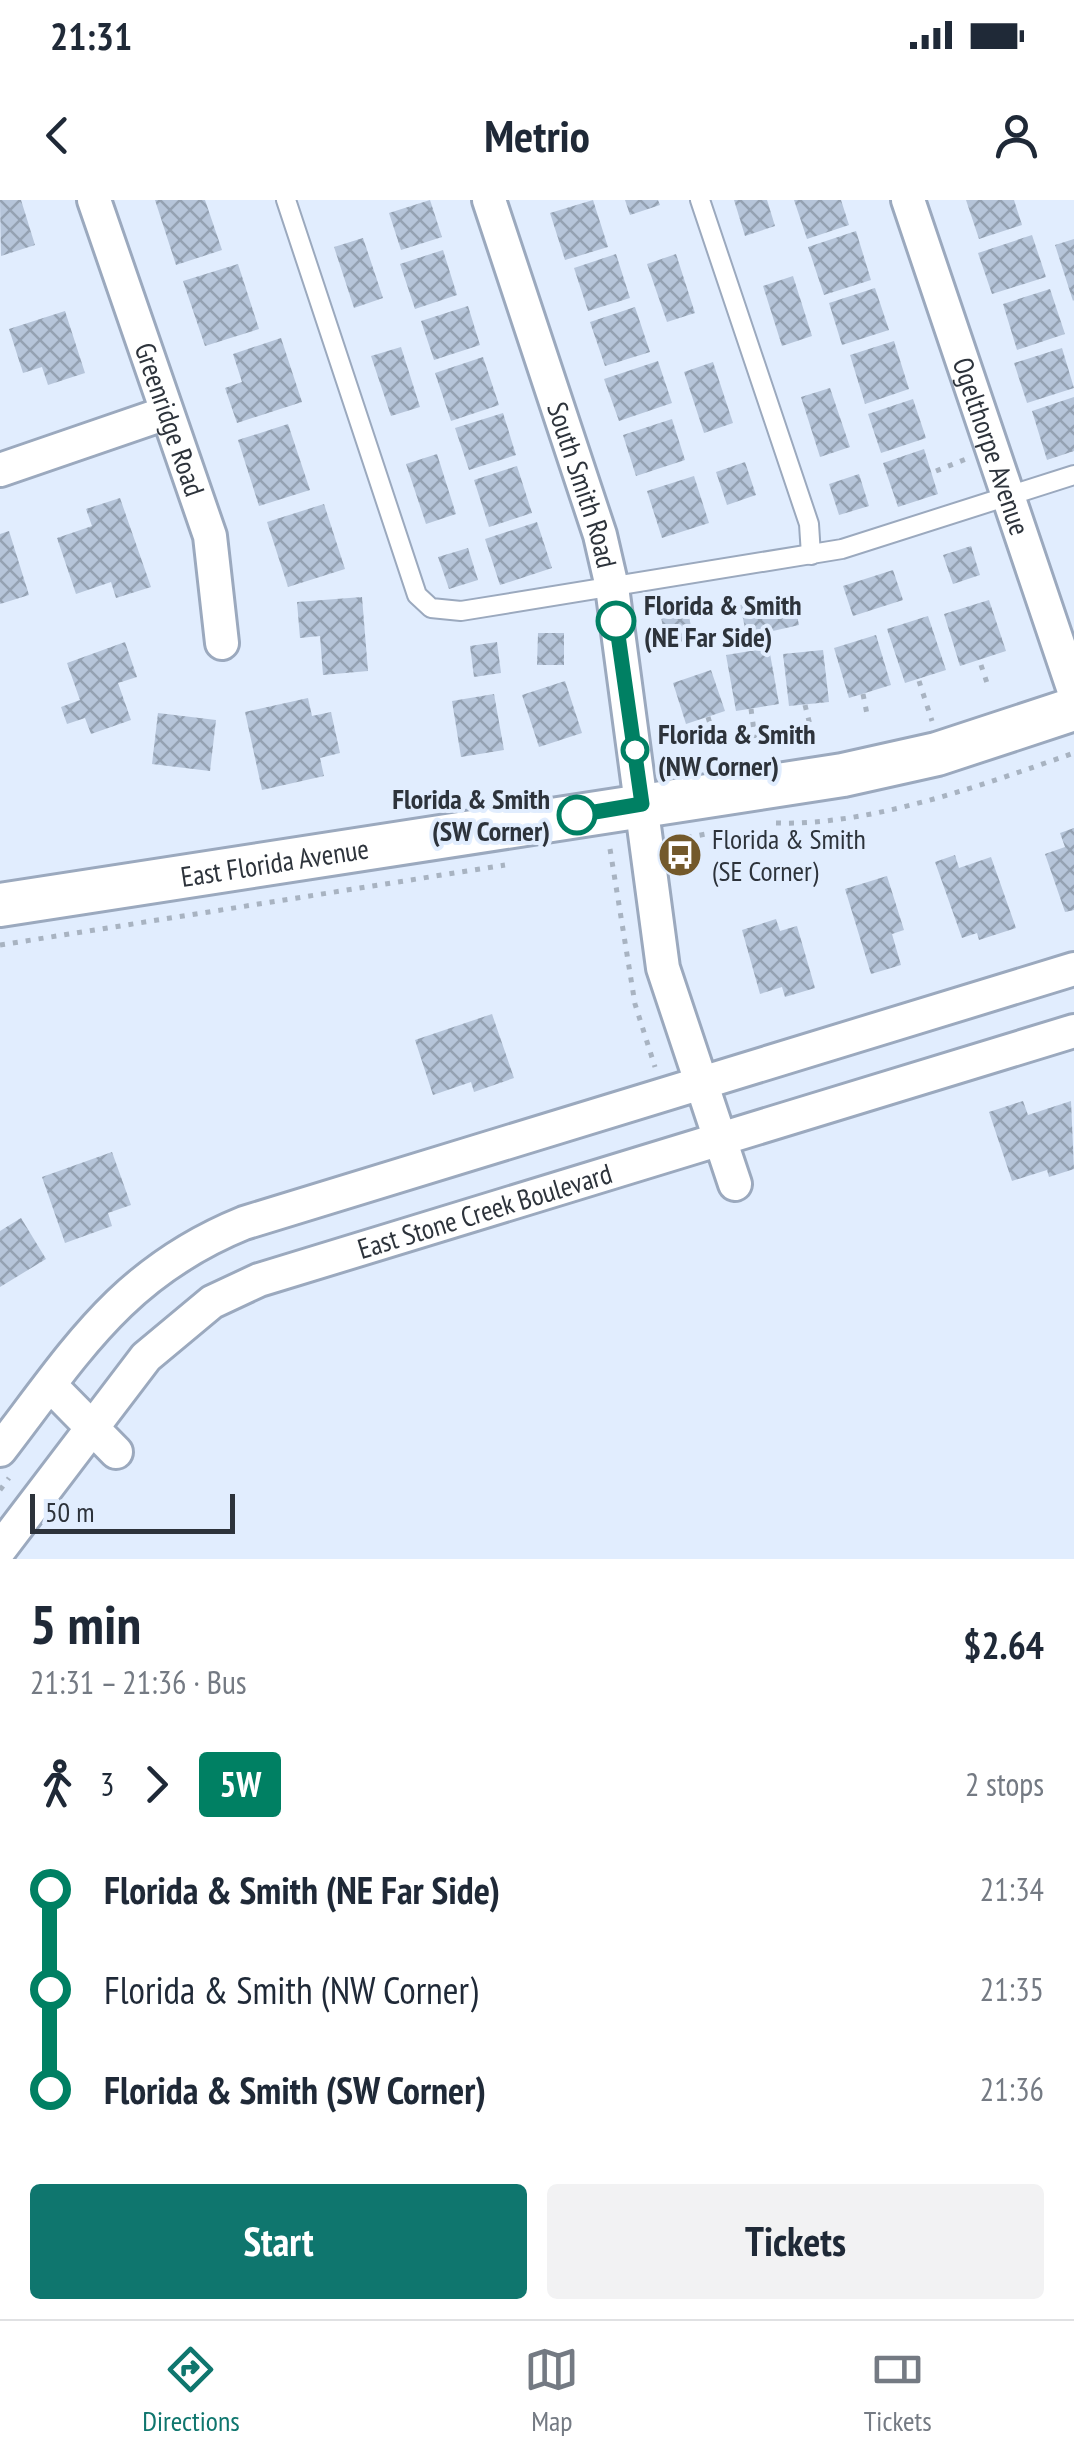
<!DOCTYPE html>
<html lang="en">
<head>
<meta charset="utf-8">
<style>
	:root { --surface:#fff; --page:#f2f2f3; --text:#1f2937; --muted:#747a83; --line:#e0e1e3; --accent:#0f766e }
	body { margin:0; font-family:"PT Sans Narrow",sans-serif; background:var(--page); color:var(--text); height:100vh; display:flex; flex-direction:column; font-size:38px; white-space:nowrap }
	* { box-sizing:border-box; margin:0 }
	p { font-size:32px; color:var(--muted) }
	.icon { flex:none; width:55px; height:55px; fill:none; stroke:currentColor; stroke-width:2; stroke-linecap:round; stroke-linejoin:round }
	.map { position:relative; height:1359px; overflow:hidden }
	.details { display:flex; flex-direction:column; background:var(--surface); flex:1 }
	.details>* { flex:none }
	.badge { padding:0 20px; border-radius:8px; font-size:35px; line-height:65px }
	.scale { position:absolute; left:30px; bottom:25px; width:205px; box-sizing:border-box; padding-left:10px; border:5px solid #2d333b; border-top:0; font-size:28px; line-height:35px; white-space:nowrap; color:#2d333b; -webkit-text-stroke:8px #e1edfe; paint-order:stroke }
	.map>.badge { position:absolute; translate:-50% -50%; box-shadow:0 0 0 5px #fff }
	.legs { display:flex; align-items:center; gap:15px; height:110px; padding:0 30px; font-size:32px }
	.legs p { margin-inline-start:auto }
	.summary { display:flex; align-items:center; justify-content:space-between; height:170px; padding:0 30px }
	h1 { font-size:55px; font-weight:700; line-height:75px }
	.action { display:flex; gap:20px; margin-top:auto; padding:20px 30px }
	.action a { flex:1; height:115px; border-radius:10px; background:var(--accent); color:#fff; font-size:40px; font-weight:700; line-height:115px; text-align:center }
	.action a+a { background:var(--page); color:var(--text) }
	ul { padding:0 30px; list-style:none }
	li { display:flex; align-items:center; gap:35px; height:100px; font-size:38px }
	li i { display:grid; place-items:center; width:15px; height:100%; margin:0 12px; background:currentColor }
	li i::after { content:''; width:25px; height:25px; margin:-12px; border:8px solid; border-radius:50%; background:var(--surface) }
	li p { margin-inline-start:auto }
	li:first-child i { background:linear-gradient(#0000 50%,currentColor 0) }
	li:last-child i { background:linear-gradient(currentColor 50%,#0000 0) }
	.status { display:flex; justify-content:space-between; align-items:center; height:70px; padding:0 50px; background:var(--surface); direction:ltr }
	.status svg { height:28px; fill:currentColor }
	header { display:flex; justify-content:space-between; align-items:center; height:130px; padding:0 30px; background:var(--surface); font-size:45px; font-weight:700 }
	.menu { display:flex; justify-content:space-around; align-items:center; height:140px; border-top:2px solid var(--line); background:var(--surface); font-size:28px; color:var(--muted) }
	.menu a { display:grid; justify-items:center; gap:5px }
	.menu .selected { color:var(--accent) }
	.map>svg:first-child { display:block }
	.building { fill:url(#building-cross-hatch) }
	.lines { fill:none; stroke-linecap:round; stroke-linejoin:round }
	.service-casing { stroke:#9ba9be; stroke-width:22 }
	.minor-casing { stroke:#9ba9be; stroke-width:38 }
	.tertiary-casing { stroke:#9ba9be; stroke-width:48 }
	.path { stroke:#a8b3c1; stroke-width:5; stroke-dasharray:5 8; stroke-linecap:butt }
	.service { stroke:#fff; stroke-width:18 }
	.minor { stroke:#fff; stroke-width:32 }
	.tertiary { stroke:#fff; stroke-width:42 }
	.line-1-casing { stroke:#fff; stroke-width:22 }
	.line-1 { stroke:#008063; stroke-width:15 }
	.stop-1-dot { fill:#fff; stroke:#008063; stroke-width:5 }
	.labels { text-anchor:middle; stroke-width:8; stroke-linejoin:round; paint-order:stroke }
	.street-label { font-size:28px; fill:#2d333b; stroke:#e1edfe }
	.stop-label { font-size:28px; font-weight:bold; fill:#2d333b; stroke:#e1edfe; text-anchor:start }
	.poi-label { font-size:28px; fill:#2d333b; stroke:#e1edfe; text-anchor:start }
</style>
</head>
<body>
<div class="status"><b>21:31</b><svg viewBox="0 0 49 12"><path d="M0 12V9h3v3zM5 12V6h3v6zM10 12V3h3v9zM15 12V0h3v12zM26 1h20v11H26zM47 4h2v5h-2z"/></svg></div>
<header><svg class="icon" aria-label="back" viewBox="0 0 24 24"><path d="M15 5l-7 7 7 7"/></svg>Metrio<svg class="icon" aria-label="person" viewBox="0 0 24 24"><circle cx="12" cy="8" r="4"/><path d="M4 21q1-7 8-7t8 7"/></svg></header>
<div class="map">
<svg width="1074" height="1359" viewBox="0 0 1074 1359">
	<defs>
		<pattern id="building-cross-hatch" width="8" height="8" patternUnits="userSpaceOnUse" patternTransform="scale(2.5)"><rect width="8" height="8" fill="#b6c5da"/><path d="M0 0l8 8M0 8l8-8" fill="none" stroke="#94a1b2"/></pattern>
	</defs>
	<rect width="100%" height="100%" fill="#e1edfe"/>
	<!-- building -->
	<g class="building">
		<polygon points="0,0 21,0 35,45 1,56"/>
		<polygon points="155,0 205,0 222,50 176,65"/>
		<polygon points="430,0 442,37 401,50 389,13"/>
		<polygon points="593,0 608,47 565,60 550,13"/>
		<polygon points="625,0 658,0 660,5 630,15"/>
		<polygon points="734,0 767,0 775,26 745,36"/>
		<polygon points="794,0 841,0 849,25 807,39"/>
		<polygon points="966,0 1014,0 1022,25 979,39"/>
		<polygon points="856,31 871,80 824,95 808,47"/>
		<polygon points="1032,35 1046,77 992,94 978,53"/>
		<polygon points="363,38 383,98 354,108 334,47"/>
		<polygon points="1074,39 1074,100 1073,101 1055,45"/>
		<polygon points="443,50 457,95 415,109 400,64"/>
		<polygon points="616,54 630,98 588,111 574,68"/>
		<polygon points="676,54 695,113 667,122 647,64"/>
		<polygon points="238,64 259,129 205,146 183,81"/>
		<polygon points="793,76 812,136 782,146 763,86"/>
		<polygon points="875,88 889,130 842,145 829,103"/>
		<polygon points="1050,89 1065,134 1017,150 1003,104"/>
		<polygon points="468,106 480,145 434,160 421,121"/>
		<polygon points="635,107 650,152 605,166 590,122"/>
		<polygon points="65,111 85,173 48,185 42,167 23,173 9,129"/>
		<polygon points="281,138 302,202 237,223 225,188 242,182 233,154"/>
		<polygon points="894,141 909,189 865,204 850,155"/>
		<polygon points="401,147 420,207 391,216 371,156"/>
		<polygon points="1062,148 1074,188 1027,203 1014,163"/>
		<polygon points="483,157 499,205 451,221 435,173"/>
		<polygon points="658,161 672,203 619,221 604,179"/>
		<polygon points="713,162 733,223 704,233 684,172"/>
		<polygon points="830,188 850,247 820,257 801,197"/>
		<polygon points="1074,197 1074,251 1047,260 1032,211"/>
		<polygon points="913,199 926,238 881,253 868,214"/>
		<polygon points="503,213 516,255 469,270 455,228"/>
		<polygon points="672,219 685,260 636,276 623,235"/>
		<polygon points="288,224 310,290 259,306 238,240"/>
		<polygon points="924,249 938,294 898,307 883,263"/>
		<polygon points="437,254 456,314 426,324 406,264"/>
		<polygon points="745,262 756,295 727,305 716,272"/>
		<polygon points="517,266 532,313 489,327 474,280"/>
		<polygon points="859,274 869,306 839,315 829,284"/>
		<polygon points="694,276 709,323 662,338 647,291"/>
		<polygon points="120,298 151,387 116,398 111,382 76,394 57,338 92,326 86,309"/>
		<polygon points="324,304 345,369 288,387 267,322"/>
		<polygon points="537,322 552,368 500,385 485,339"/>
		<polygon points="9,331 29,395 0,404 0,334"/>
		<polygon points="971,346 980,375 953,384 943,355"/>
		<polygon points="468,348 478,380 449,389 438,357"/>
		<polygon points="893,370 903,400 853,416 843,386"/>
		<polygon points="792,393 799,425 747,437 740,405"/>
		<polygon points="362,397 368,471 323,475 320,436 300,438 297,402"/>
		<polygon points="989,400 1006,451 960,466 944,414"/>
		<polygon points="688,411 694,442 667,448 661,417"/>
		<polygon points="928,416 946,470 905,483 887,429"/>
		<polygon points="538,433 564,433 564,465 537,465"/>
		<polygon points="876,435 891,485 849,498 834,448"/>
		<polygon points="125,442 137,477 118,483 131,520 91,534 85,518 67,524 61,507 80,500 67,463"/>
		<polygon points="497,442 501,473 474,477 470,446"/>
		<polygon points="769,448 779,504 736,511 726,455"/>
		<polygon points="823,450 829,502 789,506 783,454"/>
		<polygon points="711,470 725,511 686,524 673,483"/>
		<polygon points="565,481 582,533 539,547 522,495"/>
		<polygon points="494,494 504,550 461,557 452,501"/>
		<polygon points="308,498 312,516 331,512 340,553 320,558 324,576 262,590 245,512"/>
		<polygon points="158,513 216,520 210,571 152,564"/>
		<polygon points="1074,628 1074,710 1065,712 1045,654 1065,647 1060,633"/>
		<polygon points="955,655 959,668 991,657 1016,728 979,740 977,733 962,738 935,662"/>
		<polygon points="887,676 904,730 892,734 901,765 871,774 845,689"/>
		<polygon points="776,719 780,731 797,726 815,788 785,797 782,787 760,794 742,730"/>
		<polygon points="492,814 514,878 474,892 471,882 433,895 415,840"/>
		<polygon points="1023,901 1028,915 1071,901 1074,969 1049,977 1047,970 1012,981 989,912"/>
		<polygon points="112,952 131,1005 108,1013 112,1026 65,1043 42,977"/>
		<polygon points="21,1018 46,1059 0,1087 0,1031"/>
	</g>
	<g class="lines">
		<defs>
			<g id="service">
				<polyline points="286,0 417,395 431,408 461,411 842,349 1074,275"/>
				<polyline points="700,0 809,324 811,355"/>
			</g>
			<g id="minor">
				<path id="s1" d="M94 0 210 336 222 443"/>
				<path id="s2" d="M489 0 600 335 612 387 663 768 735 984"/>
				<path id="s3" d="M908 0 1074 491"/>
				<polyline points="0,270 166,213"/>
				<polyline points="50,1185 116,1252"/>
				<path d="M0 1250C76 1151 123 1072 244 1023L1074 769"/>
				<path id="s4" d="M0 1349 146 1157 212 1102 259 1080 1074 831"/>
			</g>
			<g id="tertiary">
				<path id="s5" d="M0 705 843 575 937 554 1074 509"/>
			</g>
		</defs>
		<!-- service casing -->
		<use href="#service" class="service-casing"/>
		<!-- minor casing -->
		<use href="#minor" class="minor-casing"/>
		<!-- tertiary casing -->
		<use href="#tertiary" class="tertiary-casing"/>
		<!-- path -->
		<g class="path">
			<polyline points="936,271 966,259"/>
			<polyline points="981,465 988,486"/>
			<polyline points="919,481 932,521"/>
			<polyline points="863,494 868,519"/>
			<polyline points="805,505 811,529"/>
			<polyline points="751,509 755,538"/>
			<polyline points="708,517 716,545"/>
			<path d="M776 623C871 626 985 584 1074 553"/>
			<polyline points="674,640 722,631"/>
			<polyline points="610,649 635,804 655,867"/>
			<polyline points="0,745 505,665"/>
			<polyline points="0,1290 9,1278"/>
		</g>
		<!-- service -->
		<use href="#service" class="service"/>
		<!-- minor -->
		<use href="#minor" class="minor"/>
		<!-- tertiary -->
		<use href="#tertiary" class="tertiary"/>
	</g>
	<g class="lines">
		<defs>
			<polyline id="line-1" points="577,615 642,604 616,421"/>
		</defs>
		<!-- line-1 casing -->
		<use href="#line-1" class="line-1-casing"/>
		<!-- line-1 -->
		<use href="#line-1" class="line-1"/>
	</g>
	<!-- icons -->
	<defs>
		<symbol id="bus-disc" viewBox="-11 -11 22 22"><circle r="9.5" fill="#73592b" stroke="#e1edfe"/><path d="M-5-6H5V4H4V6H2V4H-2V6H-4V4H-5ZM-3.5-4V0h7V-4ZM-3.5 1.2v1.5H-2V1.2ZM2 1.2v1.5H3.5V1.2Z" fill="#fff"/></symbol>
	</defs>
	<g fill-rule="evenodd">
		<use href="#bus-disc" x="655" y="630" width="50" height="50"/>
	</g>
	<!-- markers -->
	<g class="stop-1-dot">
		<circle cx="616" cy="421" r="18"/>
		<circle cx="635" cy="550" r="12"/>
		<circle cx="577" cy="615" r="18"/>
	</g>
	<g class="labels">
		<!-- street labels -->
		<g class="street-label">
			<text dy="10" stroke="none"><textPath href="#s1" startOffset="232">Greenridge Road</textPath></text>
			<text dy="10" stroke="none"><textPath href="#s3" startOffset="260">Ogelthorpe Avenue</textPath></text>
			<text dy="10" stroke="none"><textPath href="#s2" startOffset="300">South Smith Road</textPath></text>
			<text dy="10" stroke="none"><textPath href="#s5" startOffset="278">East Florida Avenue</textPath></text>
			<text dy="10" stroke="none"><textPath href="#s4" startOffset="615">East Stone Creek Boulevard</textPath></text>
		</g>
		<!-- stop labels -->
		<g class="stop-label">
			<text x="644" y="415">Florida &amp; Smith<tspan x="644" dy="32">(NE Far Side)</tspan></text>
			<text x="658" y="544">Florida &amp; Smith<tspan x="658" dy="32">(NW Corner)</tspan></text>
			<text x="550" y="609" text-anchor="end">Florida &amp; Smith<tspan x="550" dy="32">(SW Corner)</tspan></text>
		</g>
		<!-- poi labels -->
		<g class="poi-label">
			<text x="712" y="649">Florida &amp; Smith<tspan x="712" dy="32">(SE Corner)</tspan></text>
		</g>
	</g>
</svg>
<div class="scale">50 m</div>
</div>
<section class="details">
<div class="summary"><div><h1>5 min</h1><p>21:31 – 21:36 · Bus</p></div><b>$2.64</b></div>
<div class="legs"><svg class="icon" aria-label="walk" viewBox="0 0 24 24"><circle cx="13" cy="4" r="2"/><path d="M13 8l-2 6 4 7M11 14l-3 7M7 12l3-4h3l4 4"/></svg>3<svg class="icon" aria-label="forward" viewBox="0 0 24 24"><path d="M9 5l7 7-7 7"/></svg><b class="badge" style="background:#008063;color:#fff">5W</b><p>2 stops</p></div>
<ul>
<li><i style="color:#008063"></i><b>Florida &amp; Smith (NE Far Side)</b><p>21:34</p></li>
<li><i style="color:#008063"></i><span>Florida &amp; Smith (NW Corner)</span><p>21:35</p></li>
<li><i style="color:#008063"></i><b>Florida &amp; Smith (SW Corner)</b><p>21:36</p></li>
</ul>
<div class="action"><a>Start</a><a>Tickets</a></div>
</section>
<nav class="menu">
<a class="selected"><svg class="icon" aria-label="directions" viewBox="0 0 24 24"><path d="M12 3l9 9-9 9-9-9zM9 14v-3h6M13 9l2 2-2 2"/></svg>Directions</a>
<a><svg class="icon" aria-label="map" viewBox="0 0 24 24"><path d="M3 6l6-2 6 2 6-2v14l-6 2-6-2-6 2zM9 4v14M15 6v14"/></svg>Map</a>
<a><svg class="icon" aria-label="tickets" viewBox="0 0 24 24"><path d="M3 7h18v10H3zM15 7v10"/></svg>Tickets</a>
</nav>
</body>
</html>
